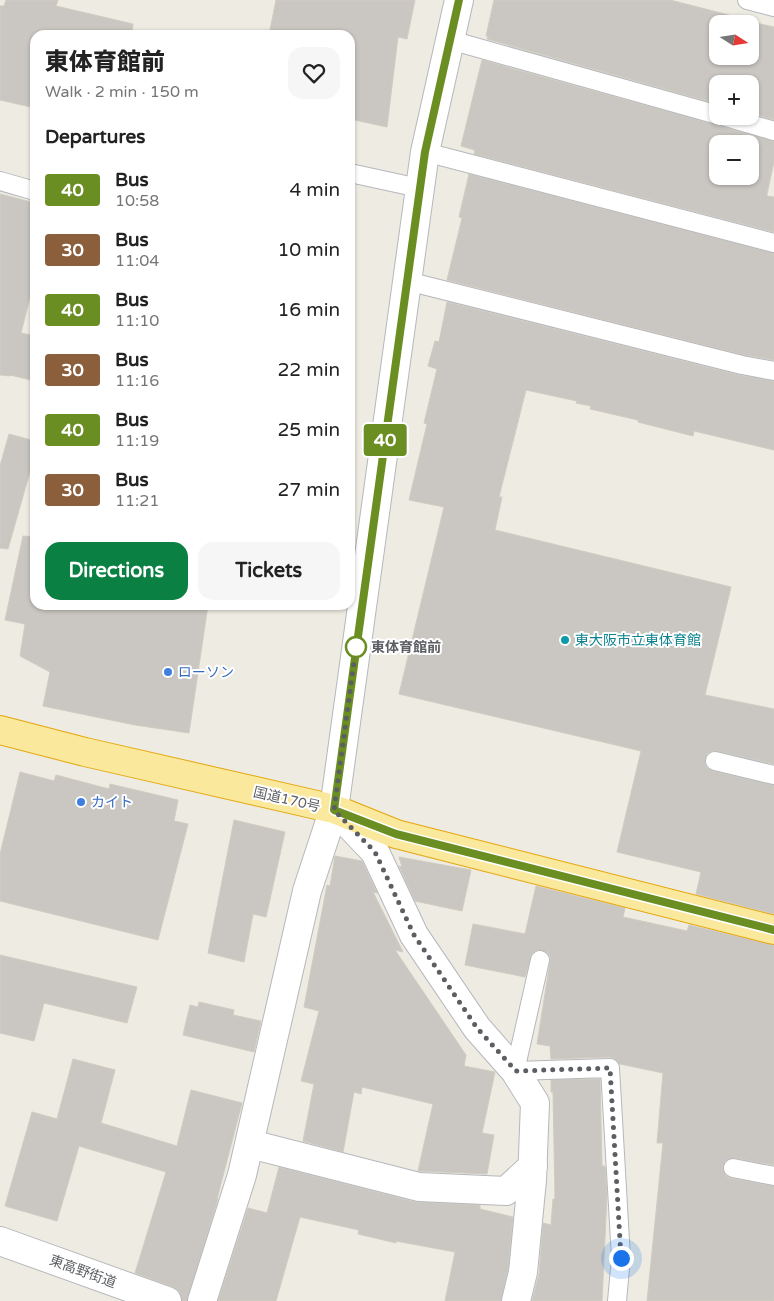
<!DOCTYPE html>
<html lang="en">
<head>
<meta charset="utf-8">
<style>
	:root { --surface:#fff; --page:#f6f6f6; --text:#222; --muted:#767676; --accent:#0b8043 }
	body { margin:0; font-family:"Varela Round","Noto Sans JP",sans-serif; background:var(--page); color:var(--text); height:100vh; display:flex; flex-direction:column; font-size:19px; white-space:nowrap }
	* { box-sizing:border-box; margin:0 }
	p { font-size:16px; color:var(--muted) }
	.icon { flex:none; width:28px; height:28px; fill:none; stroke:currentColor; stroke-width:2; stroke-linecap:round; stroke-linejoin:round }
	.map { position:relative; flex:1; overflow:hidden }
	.details { position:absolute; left:30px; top:30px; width:325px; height:580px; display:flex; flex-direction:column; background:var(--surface); border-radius:15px; box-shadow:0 1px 4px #0004 }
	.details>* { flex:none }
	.badge { padding:0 10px; border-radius:4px; font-size:18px; line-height:32px }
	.needle { width:32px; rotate:102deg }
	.tools { position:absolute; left:709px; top:15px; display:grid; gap:10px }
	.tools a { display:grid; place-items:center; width:50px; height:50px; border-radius:10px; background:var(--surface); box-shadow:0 1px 4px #0004; font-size:25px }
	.you { position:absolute; width:25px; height:25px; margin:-12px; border:4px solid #fff; border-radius:50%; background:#1a73e8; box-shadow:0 0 0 8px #1a73e833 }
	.map>.badge { position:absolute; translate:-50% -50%; box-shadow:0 0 0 2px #fff }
	h2 { padding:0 15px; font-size:19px; line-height:45px }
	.round { display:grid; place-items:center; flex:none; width:52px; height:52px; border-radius:15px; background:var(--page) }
	.overview { display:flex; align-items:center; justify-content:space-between; height:85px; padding:0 15px }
	h1 { font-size:24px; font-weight:800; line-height:38px }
	.primary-button { display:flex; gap:10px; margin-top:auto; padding:10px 15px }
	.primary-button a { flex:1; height:58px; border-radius:15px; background:var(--accent); color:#fff; font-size:20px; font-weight:800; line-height:58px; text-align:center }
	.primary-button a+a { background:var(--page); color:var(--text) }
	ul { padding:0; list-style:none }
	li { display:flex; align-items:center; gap:15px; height:60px; padding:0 15px }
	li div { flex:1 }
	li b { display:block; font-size:19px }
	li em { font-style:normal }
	li .badge { min-width:55px; font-weight:700; text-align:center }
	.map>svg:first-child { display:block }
	.building { fill:#cac7c2; stroke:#d1ccc1; fill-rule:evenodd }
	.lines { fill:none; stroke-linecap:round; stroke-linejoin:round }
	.service-casing { stroke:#b5b8bc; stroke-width:20 }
	.minor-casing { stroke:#b5b8bc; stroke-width:30 }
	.tertiary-casing { stroke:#b5b8bc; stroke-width:30 }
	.trunk-casing { stroke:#e5a60a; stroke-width:30 }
	.service { stroke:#fff; stroke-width:18 }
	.minor { stroke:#fff; stroke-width:28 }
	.tertiary { stroke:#fff; stroke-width:28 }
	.trunk { stroke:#fae89c; stroke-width:28 }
	.line-casing { stroke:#fff; stroke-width:11 }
	.line { stroke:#6b8e23; stroke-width:8 }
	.walk { stroke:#5b5e62; stroke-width:5; stroke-dasharray:0 9 }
	.culture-dot { fill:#0f9aa8; stroke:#fff; stroke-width:2 }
	.stop-dot { fill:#fff; stroke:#6b8e23; stroke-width:2.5 }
	.shop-dot { fill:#3f7fe0; stroke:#fff; stroke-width:2 }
	.labels { text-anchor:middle; stroke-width:4; stroke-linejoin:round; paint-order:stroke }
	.culture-label { font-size:14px; fill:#0d838f; stroke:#fff; text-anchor:start }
	.stop-label { font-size:14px; font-weight:bold; fill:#5b5e62; stroke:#fff; text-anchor:start }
	.shop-label { font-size:14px; fill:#366cbe; stroke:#fff; text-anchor:start }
	.street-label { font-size:14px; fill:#5b5e62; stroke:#fff }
</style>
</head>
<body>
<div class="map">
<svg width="774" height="1301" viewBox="0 0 774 1301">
	<rect width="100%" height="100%" fill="#edebe2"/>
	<!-- building -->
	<g class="building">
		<polygon points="6,0 58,0 56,6 133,24 132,35 35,35 35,108 0,100 0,6 4,6"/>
		<polygon points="276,0 415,0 407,39 398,37 387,127 350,119 350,35 269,35"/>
		<path d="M494 0H670L729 15V17L774 27V120L750 113V84H718V104L487 39 488 36H486ZM718 24H750V56H718Z"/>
		<path d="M482 60 774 141V162L767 194V196L774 197V232L474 154 475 150 461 146ZM718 144H750V176H718Z"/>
		<polygon points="469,174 774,253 774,360 744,355 447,280 462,218 459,217"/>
		<polygon points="0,194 35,203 35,277 21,333 35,336 35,381 10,375 10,376 0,375"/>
		<polygon points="447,302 739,375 774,381 774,450 694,431 693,436 638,422 638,420 590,409 591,406 576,403 577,401 526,390 499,497 502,497 495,530 731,587 705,695 774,709 774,764 717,751 712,751 707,754 705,764 707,768 713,771 774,785 774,914 696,894 701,872 617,852 641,751 399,694 444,507 409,500 427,424 424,423 437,369 428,366 435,341 439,342"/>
		<polygon points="9,434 35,441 35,454 8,549 0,548 0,466"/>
		<polygon points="23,536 35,537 35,605 208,605 189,733 135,725 43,706 50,672 20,656 25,624 5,620"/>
		<polygon points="20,772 54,781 56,775 109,789 110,784 178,800 174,821 188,824 158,940 0,901 0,854"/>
		<polygon points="234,820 285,832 266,917 253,914 244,962 208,953"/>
		<polygon points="335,856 362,861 377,893 373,892 403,952 395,950 466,1055 464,1066 495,1072 482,1133 494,1135 487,1174 418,1171 433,1104 362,1087 361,1094 354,1092 343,1152 303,1141 314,1084 301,1081 319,1011 304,1007 327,885 330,886"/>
		<polygon points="399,857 471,870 462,911 415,901 399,866 402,867"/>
		<polygon points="536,886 625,908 623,917 687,931 689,925 774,945 774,1165 735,1158 725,1161 723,1166 726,1176 730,1178 774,1186 774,1301 647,1301 663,1143 657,1143 663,1073 620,1064 615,1059 610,1057 551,1059 550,1046 537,1044 550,962 550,956 547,952 537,950 532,953 525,977 465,965 473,924 525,934"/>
		<polygon points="0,955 137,987 127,1023 44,1003 34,1041 0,1033"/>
		<polygon points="199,1002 234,1010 233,1015 261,1021 254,1052 183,1035 190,1005 198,1007"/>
		<polygon points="73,1059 115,1070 101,1123 177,1146 191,1090 242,1103 217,1199 218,1199 187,1301 182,1301 179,1291 173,1287 135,1273 166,1172 79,1146 57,1221 5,1206 32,1112 57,1119"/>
		<polygon points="600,1079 602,1166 605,1166 607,1195 602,1301 532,1301 539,1274 543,1223 551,1225 553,1199 555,1199 553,1092 551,1092 551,1080"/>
		<polygon points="279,1167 415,1202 480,1205 480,1209 513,1217 508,1269 501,1301 445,1301 455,1252 396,1241 396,1243 358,1234 359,1230 300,1217 276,1301 218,1301 248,1208 267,1213"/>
	</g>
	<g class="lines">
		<defs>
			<g id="service">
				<polyline points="747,0 774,7"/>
				<polyline points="450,40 718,115"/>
				<polyline points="723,116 774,131"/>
				<polyline points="425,152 774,243"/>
				<polyline points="350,173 419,188"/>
				<polyline points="0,181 35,191"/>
				<polyline points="407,281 742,365 774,371"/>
				<polyline points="715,761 774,775"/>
				<polyline points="540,960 515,1071 610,1068 621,1258 617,1301"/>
				<polyline points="733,1168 774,1176"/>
			</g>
			<g id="minor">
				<polyline points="250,1144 419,1187 506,1191 533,1166"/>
				<polyline points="0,1241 167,1301"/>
				<polyline points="202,1301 242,1175 307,891 334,809 375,852 414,935 477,1028 515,1071 535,1103 532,1180 523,1272 516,1301"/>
			</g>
			<polyline id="tertiary" points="334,809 425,152 459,0"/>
			<polyline id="trunk" points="0,730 85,752 334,809 396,834 774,930"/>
		</defs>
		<!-- service casing -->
		<use href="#service" class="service-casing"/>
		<!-- minor casing -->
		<use href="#minor" class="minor-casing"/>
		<!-- tertiary casing -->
		<use href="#tertiary" class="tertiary-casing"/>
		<!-- trunk casing -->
		<use href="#trunk" class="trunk-casing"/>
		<!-- service -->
		<use href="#service" class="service"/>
		<!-- minor -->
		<use href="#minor" class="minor"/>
		<!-- tertiary -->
		<use href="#tertiary" class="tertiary"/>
		<!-- trunk -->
		<use href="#trunk" class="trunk"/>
	</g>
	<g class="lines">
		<defs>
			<polyline id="line" points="459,0 425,152 334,810 396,834 774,930"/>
		</defs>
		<!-- line casing -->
		<use href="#line" class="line-casing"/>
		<!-- line -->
		<use href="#line" class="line"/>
		<!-- walk -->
		<polyline class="walk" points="356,647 334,810 375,852 414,935 477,1028 516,1071 610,1068 621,1258"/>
	</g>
	<!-- markers -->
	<circle class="culture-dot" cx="565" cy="640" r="5"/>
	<circle class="stop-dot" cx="356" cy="647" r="10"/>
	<g class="shop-dot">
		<circle cx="168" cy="672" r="5"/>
		<circle cx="81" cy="802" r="5"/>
	</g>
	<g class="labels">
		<!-- culture labels -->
		<g class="culture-label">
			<text x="575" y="645">東大阪市立東体育館</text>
		</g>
		<!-- stop labels -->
		<g class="stop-label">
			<text x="371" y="652">東体育館前</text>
		</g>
		<!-- shop labels -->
		<g class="shop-label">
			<text x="178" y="677">ローソン</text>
			<text x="91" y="807">カイト</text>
		</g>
		<!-- street labels -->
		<g class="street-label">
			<text transform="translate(287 799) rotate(13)" y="5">国道170号</text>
			<text transform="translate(83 1271) rotate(20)" y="5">東高野街道</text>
		</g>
	</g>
</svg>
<div class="tools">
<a><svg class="needle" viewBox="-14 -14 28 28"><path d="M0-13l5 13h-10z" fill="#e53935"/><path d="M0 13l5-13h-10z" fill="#767676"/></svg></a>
<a>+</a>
<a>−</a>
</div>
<div class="you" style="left:621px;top:1258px"></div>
<b class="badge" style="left:385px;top:440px;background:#6b8e23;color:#fff">40</b>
<section class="details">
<div class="overview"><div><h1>東体育館前</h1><p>Walk · 2 min · 150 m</p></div><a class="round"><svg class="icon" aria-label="heart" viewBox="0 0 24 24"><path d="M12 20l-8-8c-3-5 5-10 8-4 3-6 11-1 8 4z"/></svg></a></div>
<h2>Departures</h2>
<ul>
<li><span class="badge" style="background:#6b8e23;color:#fff">40</span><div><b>Bus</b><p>10:58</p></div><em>4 min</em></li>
<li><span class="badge" style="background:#8b5e3c;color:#fff">30</span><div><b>Bus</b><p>11:04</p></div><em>10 min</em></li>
<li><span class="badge" style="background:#6b8e23;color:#fff">40</span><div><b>Bus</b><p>11:10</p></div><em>16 min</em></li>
<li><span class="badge" style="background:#8b5e3c;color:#fff">30</span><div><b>Bus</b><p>11:16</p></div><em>22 min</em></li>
<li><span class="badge" style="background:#6b8e23;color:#fff">40</span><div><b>Bus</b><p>11:19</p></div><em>25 min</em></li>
<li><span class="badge" style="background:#8b5e3c;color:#fff">30</span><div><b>Bus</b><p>11:21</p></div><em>27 min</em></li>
</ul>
<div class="primary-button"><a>Directions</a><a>Tickets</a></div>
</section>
</div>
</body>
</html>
